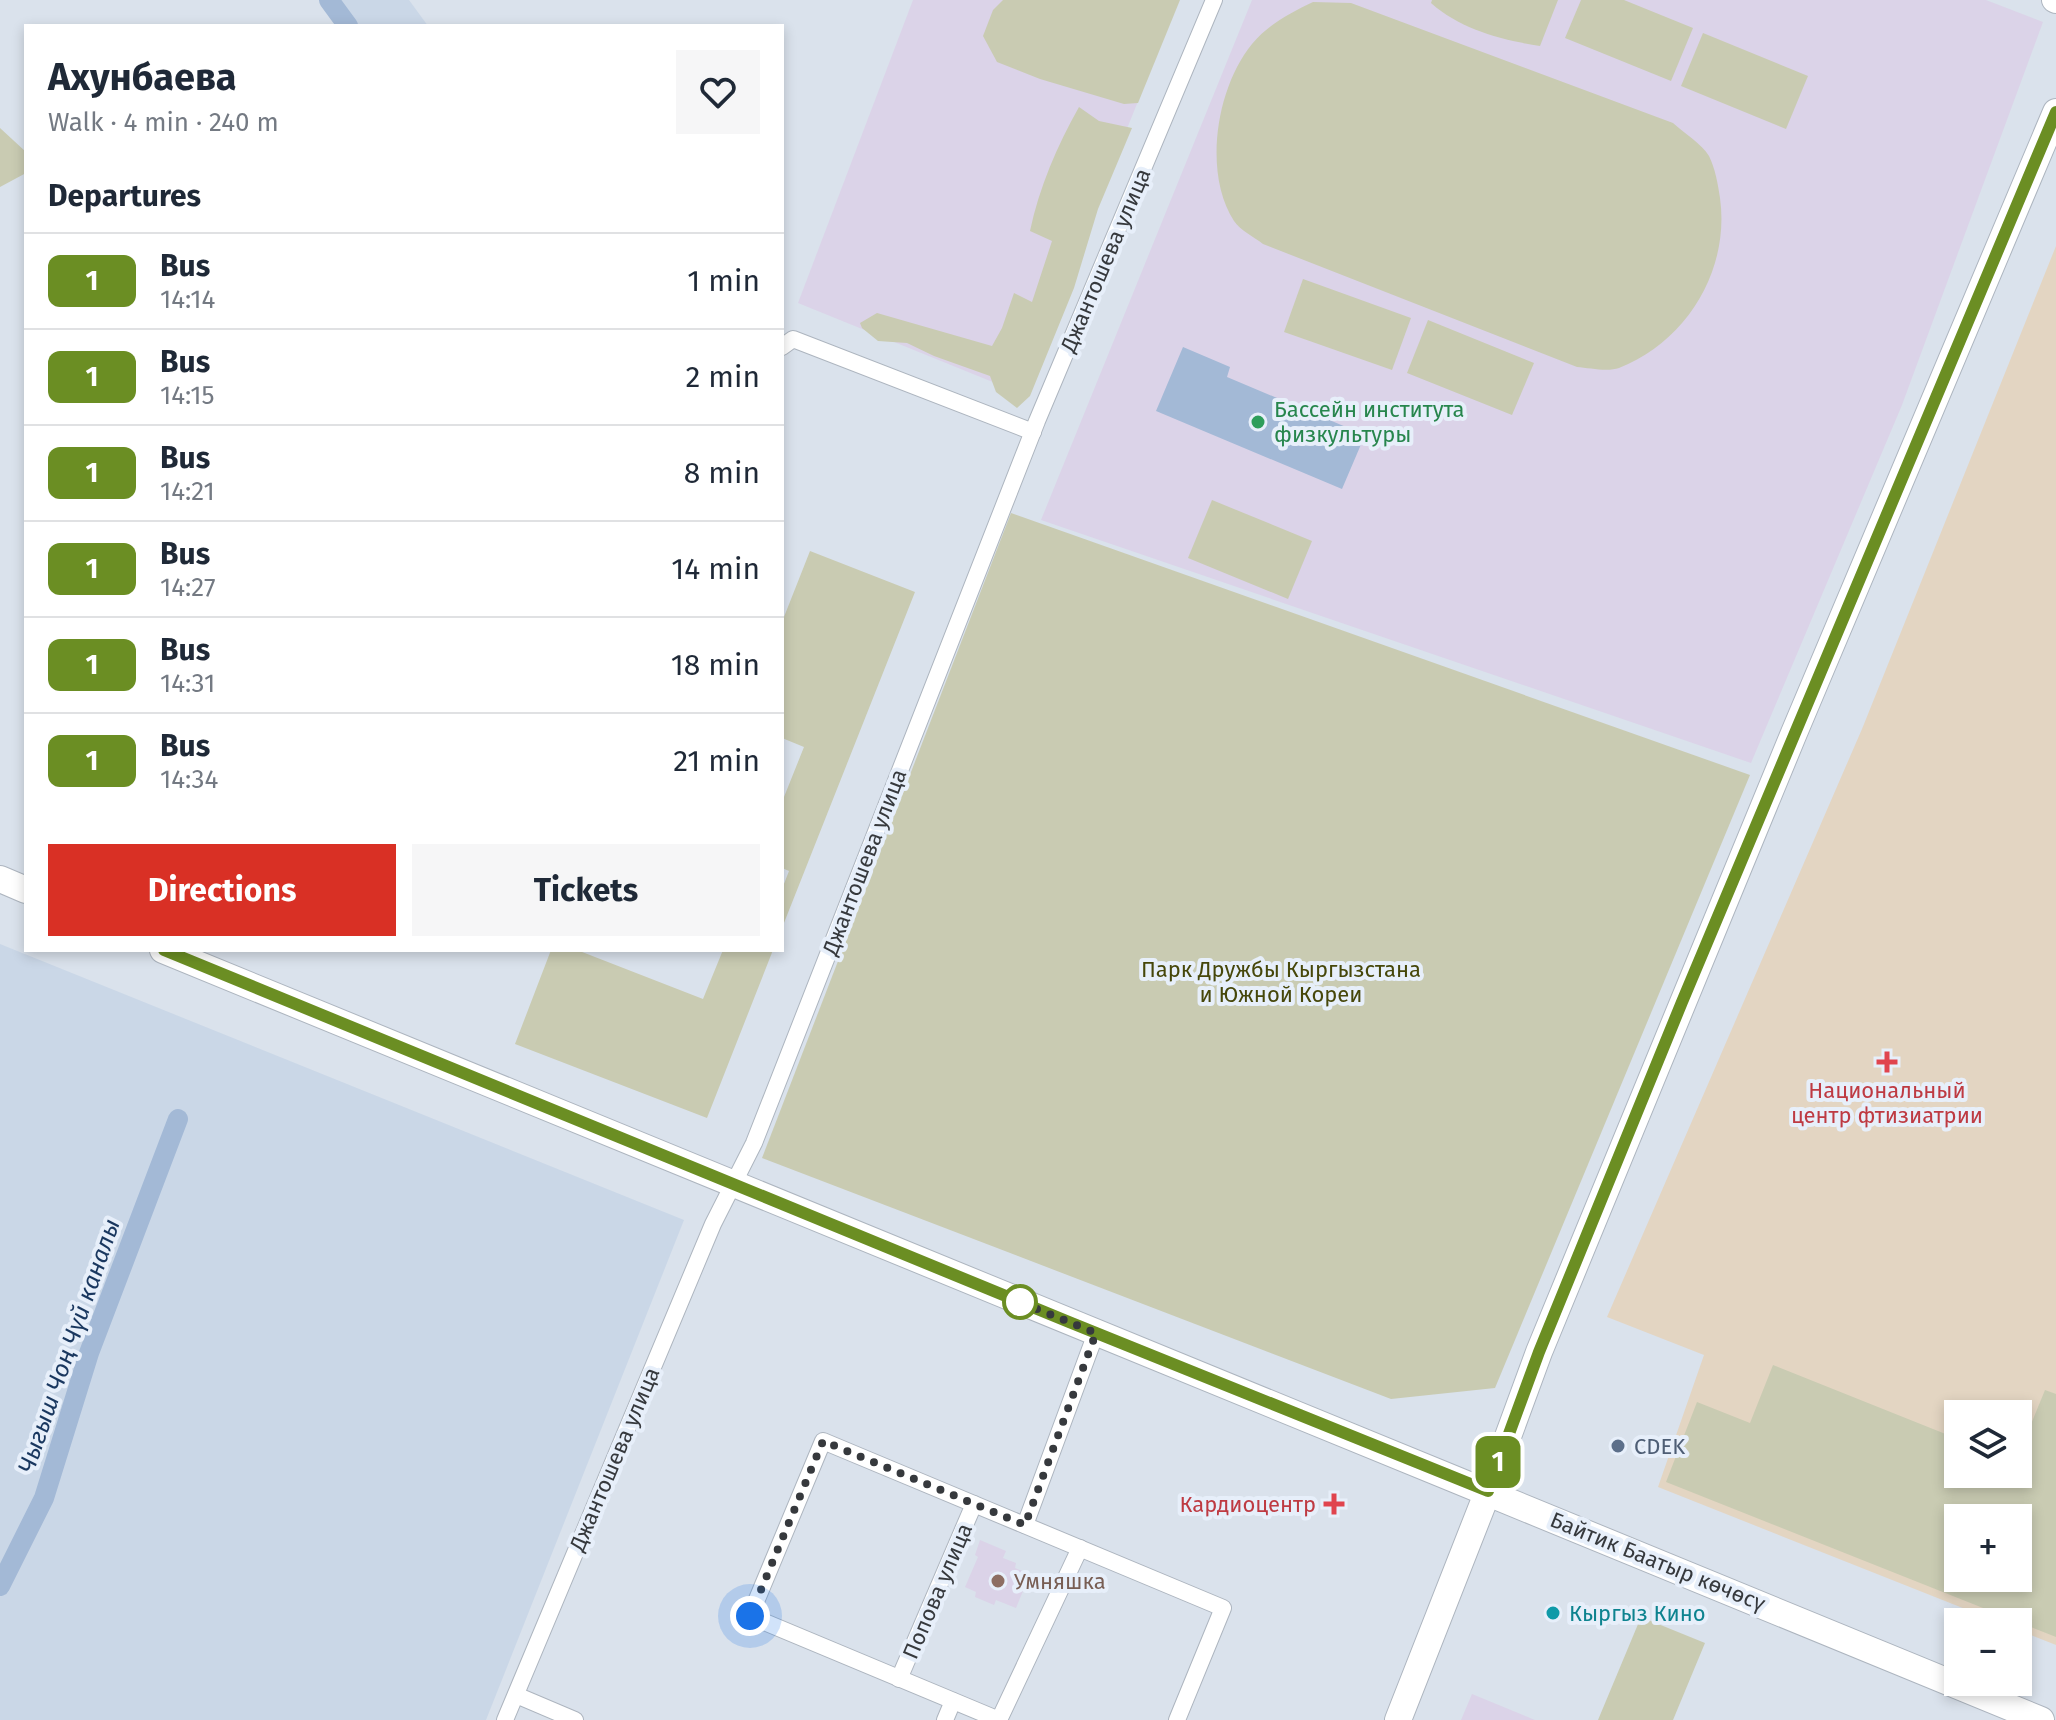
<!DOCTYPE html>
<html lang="en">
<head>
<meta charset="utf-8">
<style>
	:root { --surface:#fff; --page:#f6f6f7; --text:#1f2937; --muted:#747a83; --line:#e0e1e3; --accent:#d93025 }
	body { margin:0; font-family:"Fira Sans",sans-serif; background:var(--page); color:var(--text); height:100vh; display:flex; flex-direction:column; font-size:30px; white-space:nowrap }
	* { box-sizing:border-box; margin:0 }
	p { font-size:26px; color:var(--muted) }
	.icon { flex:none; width:44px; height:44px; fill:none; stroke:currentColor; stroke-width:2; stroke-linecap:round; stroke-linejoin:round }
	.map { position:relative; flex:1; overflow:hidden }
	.sheet { position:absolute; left:24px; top:24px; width:760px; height:928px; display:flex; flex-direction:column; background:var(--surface); border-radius:0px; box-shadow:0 4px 12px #0003 }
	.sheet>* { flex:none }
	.badge { padding:0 16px; border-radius:12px; font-size:28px; line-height:52px }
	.controls { position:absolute; left:1944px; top:1400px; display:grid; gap:16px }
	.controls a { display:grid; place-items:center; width:88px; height:88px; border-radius:0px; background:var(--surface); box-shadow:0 4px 12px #0003; font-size:40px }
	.you { position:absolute; width:40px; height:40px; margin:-20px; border:6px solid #fff; border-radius:50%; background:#1a73e8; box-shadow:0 0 0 12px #1a73e833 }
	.map>.badge { position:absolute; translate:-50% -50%; box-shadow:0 0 0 4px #fff }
	h2 { padding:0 24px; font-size:30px; line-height:72px }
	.round { display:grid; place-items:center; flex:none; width:84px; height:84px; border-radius:0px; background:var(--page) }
	.headline { display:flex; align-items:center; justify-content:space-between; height:136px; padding:0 24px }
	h1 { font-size:38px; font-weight:700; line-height:60px }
	.primary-button { display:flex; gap:16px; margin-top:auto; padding:16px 24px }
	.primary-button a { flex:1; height:92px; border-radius:0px; background:var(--accent); color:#fff; font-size:32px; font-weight:700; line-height:92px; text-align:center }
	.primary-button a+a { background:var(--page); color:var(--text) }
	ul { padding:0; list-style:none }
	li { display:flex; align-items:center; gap:24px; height:96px; padding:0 24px; border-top:2px solid var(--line) }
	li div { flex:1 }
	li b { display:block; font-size:30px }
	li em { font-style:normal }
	li .badge { min-width:88px; font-weight:700; text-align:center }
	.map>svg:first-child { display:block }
	.built { fill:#cad7e7 }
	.education { fill:#dbd3e8 }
	.medical { fill:#e3d5c2; fill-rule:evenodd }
	.green { fill:#c9cbb2; fill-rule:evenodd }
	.water { fill:#a3b9d6 }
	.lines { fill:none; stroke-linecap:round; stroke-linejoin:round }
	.canal { stroke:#a3b9d6; stroke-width:20 }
	.minor-casing { stroke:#adb5bf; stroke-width:18 }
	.secondary-casing { stroke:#adb5bf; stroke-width:26 }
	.primary-casing { stroke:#adb5bf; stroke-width:28 }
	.minor { stroke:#fff; stroke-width:16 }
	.secondary { stroke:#fff; stroke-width:24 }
	.primary { stroke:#fff; stroke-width:26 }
	.line-casing { stroke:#fff; stroke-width:18 }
	.line { stroke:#6b8e23; stroke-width:12 }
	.walk { stroke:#36393d; stroke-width:8; stroke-dasharray:0 14.4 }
	.leisure-dot { fill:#2e9e5b; stroke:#e7effa; stroke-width:3 }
	.health-dot { fill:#e0444e; stroke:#e7effa; stroke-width:3 }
	.stop-dot { fill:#fff; stroke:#6b8e23; stroke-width:4 }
	.service-dot { fill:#5c6f8a; stroke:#e7effa; stroke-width:3 }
	.education-dot { fill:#8d6e63; stroke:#e7effa; stroke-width:3 }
	.culture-dot { fill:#0f9aa8; stroke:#e7effa; stroke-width:3 }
	.labels { text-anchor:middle; stroke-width:8; stroke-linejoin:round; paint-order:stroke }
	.street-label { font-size:22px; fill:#36393d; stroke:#e7effa }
	.leisure-label { font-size:22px; fill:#27864d; stroke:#e7effa; text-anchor:start }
	.park-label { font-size:22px; fill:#46470a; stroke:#e7effa }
	.health-label { font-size:22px; fill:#be3a42; stroke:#e7effa }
	.service-label { font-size:22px; fill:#4e5e75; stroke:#e7effa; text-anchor:start }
	.education-label { font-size:22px; fill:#785e54; stroke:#e7effa; text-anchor:start }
	.culture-label { font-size:22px; fill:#0d838f; stroke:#e7effa; text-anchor:start }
	.water-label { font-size:24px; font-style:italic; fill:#19375f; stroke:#e7effa }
</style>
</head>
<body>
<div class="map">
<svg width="2056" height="1720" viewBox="0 0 2056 1720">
	<rect width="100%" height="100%" fill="#dae2ec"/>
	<!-- built -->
	<g class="built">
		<polygon points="335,0 409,0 428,26 354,26"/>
		<polygon points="0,944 684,1220 486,1720 0,1720"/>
	</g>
	<!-- education -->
	<g class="education">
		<polygon points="913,0 1179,0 1020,393 798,303"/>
		<polygon points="1252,0 1986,0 2043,22 1902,405 1751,763 1041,520"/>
		<polygon points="980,1540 1006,1551 1003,1558 1016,1563 1015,1568 1030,1574 1016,1608 996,1600 994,1605 975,1597 976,1592 965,1587 978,1557 975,1555"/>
		<polygon points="1472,1694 1535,1720 1461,1720"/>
	</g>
	<!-- medical -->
	<path class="medical" d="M2056 246V1645L2018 1630V1622H1998L1658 1487 1704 1355 1607 1317 1862 729ZM1958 1414H2018V1474H1958ZM1958 1518H2018V1578H1958Z"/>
	<!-- green -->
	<g class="green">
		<polygon points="1003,0 1180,0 1138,103 1124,104 1040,79 997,62 983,36 993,10"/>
		<path d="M1432 0H1558L1540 46C1501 40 1460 29 1431 3Z"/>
		<polygon points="1581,0 1624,0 1693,28 1671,81 1565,38"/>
		<path d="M1313 2 1351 3 1673 123C1684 133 1702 144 1709 156 1715 168 1718 184 1720 198 1730 270 1687 341 1619 368 1608 372 1589 368 1577 367L1263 244C1254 237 1240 230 1234 221 1203 173 1216 88 1252 44 1269 24 1290 13 1313 2Z"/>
		<polygon points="1703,33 1808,76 1786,129 1681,86"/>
		<path d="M1079 107 1099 121 1132 128 1098 209 1074 288 1030 396 1017 408 996 392 990 376 934 356 907 343 878 341 862 328 860 323 877 313 992 346 1002 328 1014 293 1032 302 1052 241 1030 231C1039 188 1057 146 1079 107Z"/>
		<polygon points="0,128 26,152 26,173 0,187"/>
		<polygon points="1303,279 1411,318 1392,370 1284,332"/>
		<polygon points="1428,320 1534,363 1512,415 1407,373"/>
		<polygon points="1212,500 1312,541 1288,599 1188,558"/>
		<polygon points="1011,513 1750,775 1495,1388 1391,1399 762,1158"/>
		<polygon points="810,551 915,592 782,928 782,889 789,871 782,868 782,802 804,747 782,738 782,622"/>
		<polygon points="551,950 577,950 703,999 723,950 773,950 707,1118 515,1044"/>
		<path d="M1773 1365 1958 1439V1474H2018V1456L2045 1390 2056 1394V1637L1666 1482 1697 1402 1750 1423ZM1958 1518H2018V1578H1958Z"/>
		<polygon points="1641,1617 1705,1643 1673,1720 1598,1720"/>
	</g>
	<!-- water -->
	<polygon class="water" points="1183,347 1230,367 1227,377 1365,435 1342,489 1156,411"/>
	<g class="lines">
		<!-- canal -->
		<g class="canal">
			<polyline points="329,0 348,26"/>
			<polyline points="0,1586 44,1498 89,1353 178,1119"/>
		</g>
		<defs>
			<g id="minor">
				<polyline points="782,347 793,339 1033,432"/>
				<polyline points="1025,1525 1096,1333"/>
				<polyline points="899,1679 974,1504"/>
				<polyline points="516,1695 575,1720"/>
				<polyline points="505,1720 713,1224 754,1143 1037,421 1214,0"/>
				<polyline points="945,1720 953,1701"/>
				<polyline points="999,1720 750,1616 823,1441 1223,1608 1177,1720"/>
				<polyline points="999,1720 1080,1548"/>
			</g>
			<polyline id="secondary" points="2054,0 2056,1"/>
			<g id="primary">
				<polyline points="0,879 26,890"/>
				<path d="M163 950C788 1211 1416 1461 2041 1720"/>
				<polyline points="1398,1720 1488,1491 1539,1352 1794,733 2056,112"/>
			</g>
		</defs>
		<!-- minor casing -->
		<use href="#minor" class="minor-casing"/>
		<!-- secondary casing -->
		<use href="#secondary" class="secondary-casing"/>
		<!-- primary casing -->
		<use href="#primary" class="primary-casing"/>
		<!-- minor -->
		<use href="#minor" class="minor"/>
		<!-- secondary -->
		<use href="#secondary" class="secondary"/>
		<!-- primary -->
		<use href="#primary" class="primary"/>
	</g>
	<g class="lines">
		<defs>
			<polyline id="line" points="164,950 1069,1322 1488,1491 1539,1352 1682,1002 2056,112"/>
		</defs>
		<!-- line casing -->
		<use href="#line" class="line-casing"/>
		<!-- line -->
		<use href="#line" class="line"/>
		<!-- walk -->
		<polyline class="walk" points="750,1616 823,1441 1025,1525 1096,1333 1015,1300 1020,1302"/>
	</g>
	<!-- markers -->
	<circle class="leisure-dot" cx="1258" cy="422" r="8"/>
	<g class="health-dot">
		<path d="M1883 1050h8v8h8v8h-8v8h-8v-8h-8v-8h8z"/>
		<path d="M1330 1492h8v8h8v8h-8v8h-8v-8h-8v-8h8z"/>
	</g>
	<circle class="stop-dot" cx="1020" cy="1302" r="16"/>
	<circle class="service-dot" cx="1618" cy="1446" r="8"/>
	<circle class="education-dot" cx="998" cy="1581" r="8"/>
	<circle class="culture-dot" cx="1553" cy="1613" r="8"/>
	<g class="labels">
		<!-- street labels -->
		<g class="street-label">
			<text transform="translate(1105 260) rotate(-67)" y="8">Джантошева улица</text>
			<text transform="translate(864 862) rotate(-69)" y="8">Джантошева улица</text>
			<text transform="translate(614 1459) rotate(-67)" y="8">Джантошева улица</text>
			<text transform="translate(1658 1561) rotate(22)" y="8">Байтик Баатыр көчөсү</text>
			<text transform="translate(937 1591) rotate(-67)" y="8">Попова улица</text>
		</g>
		<!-- leisure labels -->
		<g class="leisure-label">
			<text x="1274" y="417">Бассейн института<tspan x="1274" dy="25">физкультуры</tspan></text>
		</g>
		<!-- park labels -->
		<g class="park-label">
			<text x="1281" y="977">Парк Дружбы Кыргызстана<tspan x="1281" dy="25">и Южной Кореи</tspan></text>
		</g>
		<!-- health labels -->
		<g class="health-label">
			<text x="1887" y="1098">Национальный<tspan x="1887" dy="25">центр фтизиатрии</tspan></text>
			<text x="1316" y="1512" text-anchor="end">Кардиоцентр</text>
		</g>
		<!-- service labels -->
		<g class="service-label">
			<text x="1634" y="1454">CDEK</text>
		</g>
		<!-- education labels -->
		<g class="education-label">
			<text x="1014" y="1589">Умняшка</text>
		</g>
		<!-- culture labels -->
		<g class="culture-label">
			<text x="1569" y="1621">Кыргыз Кино</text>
		</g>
		<!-- water labels -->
		<g class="water-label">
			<text transform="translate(69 1346) rotate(-71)" y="8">Чыгыш Чоң Чүй каналы</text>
		</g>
	</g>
</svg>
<div class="controls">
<a><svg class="icon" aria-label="layers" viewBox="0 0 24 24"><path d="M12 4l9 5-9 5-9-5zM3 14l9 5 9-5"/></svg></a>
<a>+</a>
<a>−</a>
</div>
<div class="you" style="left:750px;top:1616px"></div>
<b class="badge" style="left:1498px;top:1462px;background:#6b8e23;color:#fff">1</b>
<section class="sheet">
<div class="headline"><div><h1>Ахунбаева</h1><p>Walk · 4 min · 240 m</p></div><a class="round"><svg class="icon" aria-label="heart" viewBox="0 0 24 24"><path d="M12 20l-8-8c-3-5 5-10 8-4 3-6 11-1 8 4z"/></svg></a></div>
<h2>Departures</h2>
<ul>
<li><span class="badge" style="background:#6b8e23;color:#fff">1</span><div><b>Bus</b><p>14:14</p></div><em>1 min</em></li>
<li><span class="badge" style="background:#6b8e23;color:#fff">1</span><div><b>Bus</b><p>14:15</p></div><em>2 min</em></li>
<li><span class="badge" style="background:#6b8e23;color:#fff">1</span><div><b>Bus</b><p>14:21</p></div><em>8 min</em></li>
<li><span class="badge" style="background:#6b8e23;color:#fff">1</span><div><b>Bus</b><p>14:27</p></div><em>14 min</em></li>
<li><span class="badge" style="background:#6b8e23;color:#fff">1</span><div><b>Bus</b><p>14:31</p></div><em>18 min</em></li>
<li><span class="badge" style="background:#6b8e23;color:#fff">1</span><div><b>Bus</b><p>14:34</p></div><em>21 min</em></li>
</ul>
<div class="primary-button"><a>Directions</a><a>Tickets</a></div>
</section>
</div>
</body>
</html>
